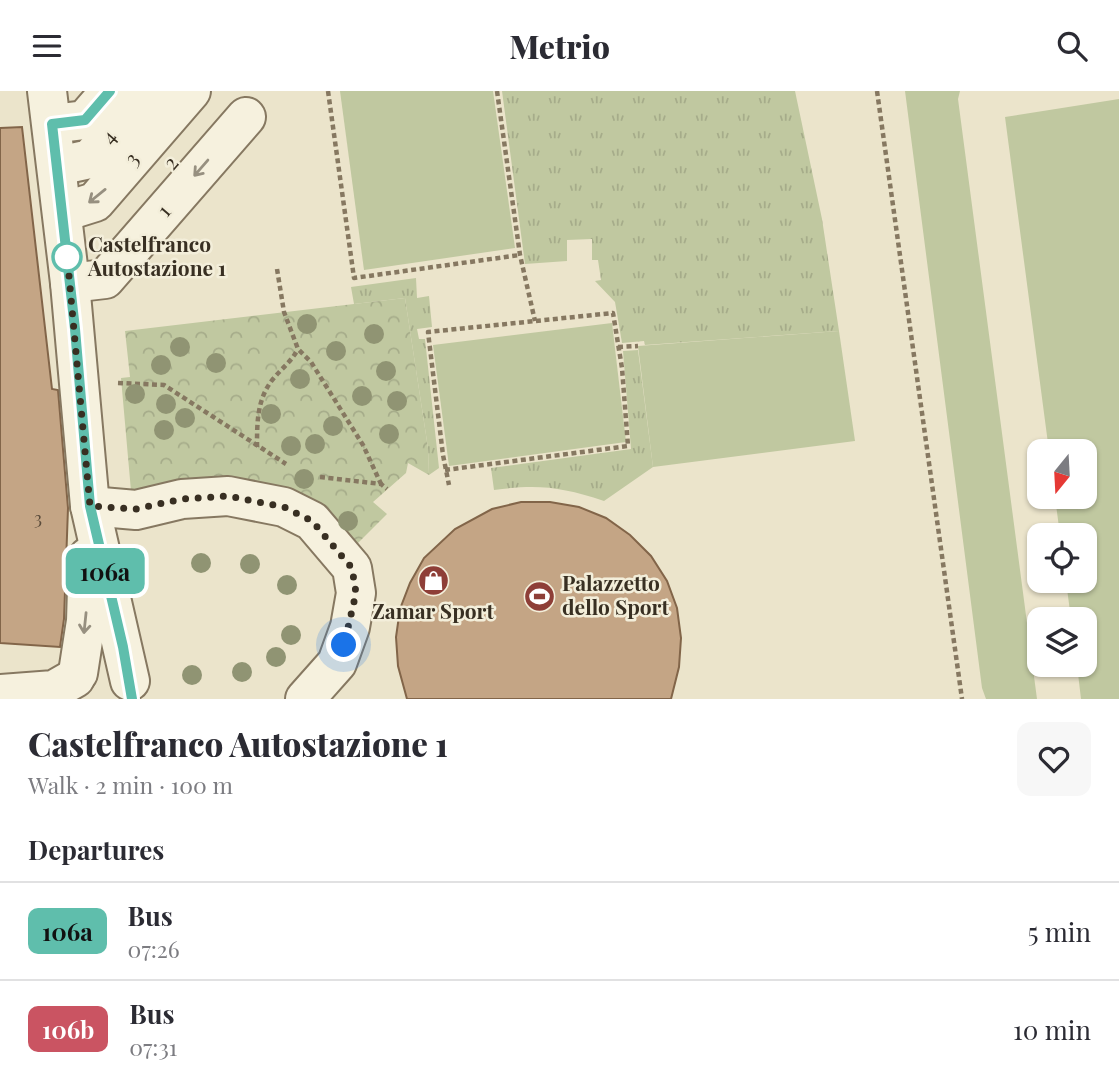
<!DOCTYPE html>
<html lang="en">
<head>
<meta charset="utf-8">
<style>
	:root { --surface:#fff; --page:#f7f7f7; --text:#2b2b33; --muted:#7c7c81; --line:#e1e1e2 }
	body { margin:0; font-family:"Playfair Display",serif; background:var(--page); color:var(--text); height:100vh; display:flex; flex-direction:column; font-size:26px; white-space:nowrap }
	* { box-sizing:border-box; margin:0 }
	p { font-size:23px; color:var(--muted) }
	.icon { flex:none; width:38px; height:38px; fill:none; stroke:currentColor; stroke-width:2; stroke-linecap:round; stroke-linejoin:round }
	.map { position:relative; height:608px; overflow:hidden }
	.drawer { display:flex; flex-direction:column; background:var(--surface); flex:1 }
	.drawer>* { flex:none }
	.badge { padding:0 14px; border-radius:10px; font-size:24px; line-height:46px }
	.needle { width:46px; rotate:198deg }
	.fabs { position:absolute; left:1027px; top:348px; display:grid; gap:14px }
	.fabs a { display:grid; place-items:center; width:70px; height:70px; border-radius:14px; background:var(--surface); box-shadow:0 2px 5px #0004; font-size:35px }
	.you { position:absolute; width:35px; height:35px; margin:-18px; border:5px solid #fff; border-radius:50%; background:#1a73e8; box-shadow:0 0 0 10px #1a73e833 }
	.map>.badge { position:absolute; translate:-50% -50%; box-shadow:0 0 0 4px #fff }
	h2 { padding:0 28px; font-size:26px; line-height:63px }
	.round { display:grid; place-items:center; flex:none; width:74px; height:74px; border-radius:14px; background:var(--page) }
	.head { display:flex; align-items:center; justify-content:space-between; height:119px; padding:0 28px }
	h1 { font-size:33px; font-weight:800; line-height:52px }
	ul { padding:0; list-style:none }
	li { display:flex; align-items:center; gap:21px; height:98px; padding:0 28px; border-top:2px solid var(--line) }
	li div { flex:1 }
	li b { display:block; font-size:26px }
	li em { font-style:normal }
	li .badge { min-width:77px; font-weight:700; text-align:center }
	header { display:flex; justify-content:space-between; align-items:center; height:91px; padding:0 28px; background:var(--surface); font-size:32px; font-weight:800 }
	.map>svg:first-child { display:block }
	.grass { fill:url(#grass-tufts) }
	.park { fill:url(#park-crowns) }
	.pitch { fill:#c0c8a0 }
	.building { fill:#c4a585; stroke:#826549; stroke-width:2 }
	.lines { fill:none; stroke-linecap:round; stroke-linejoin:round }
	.minor-casing { stroke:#867861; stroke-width:42 }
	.path { stroke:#867861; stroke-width:4.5; stroke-dasharray:5 3.5; stroke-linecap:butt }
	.minor { stroke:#f6f1de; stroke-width:38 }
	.tree { fill:#909473 }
	.oneway { stroke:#979080 }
	.line-casing { stroke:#fff; stroke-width:16 }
	.line { stroke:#5fbeac; stroke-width:10 }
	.walk { stroke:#382f22; stroke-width:7; stroke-dasharray:0 12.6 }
	.stop-dot { fill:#fff; stroke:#5fbeac; stroke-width:3.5 }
	.labels { text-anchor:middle; stroke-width:5; stroke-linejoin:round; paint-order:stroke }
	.number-label { font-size:18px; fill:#5b4c3b }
	.street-label { font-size:21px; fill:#382f22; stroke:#f3eeda }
	.stop-label { font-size:21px; font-weight:bold; fill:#382f22; stroke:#f3eeda; text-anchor:start }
	.poi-label { font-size:21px; font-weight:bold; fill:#382f22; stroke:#f3eeda; text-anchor:start }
</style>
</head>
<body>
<header><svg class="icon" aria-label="menu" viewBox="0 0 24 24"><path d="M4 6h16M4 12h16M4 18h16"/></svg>Metrio<svg class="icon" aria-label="search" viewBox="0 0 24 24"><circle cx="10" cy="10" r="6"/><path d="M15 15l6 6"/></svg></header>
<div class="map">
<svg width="1119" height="608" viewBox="0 0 1119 608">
	<defs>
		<pattern id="grass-tufts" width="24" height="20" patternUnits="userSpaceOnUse" patternTransform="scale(1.75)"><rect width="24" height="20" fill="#c0c8a0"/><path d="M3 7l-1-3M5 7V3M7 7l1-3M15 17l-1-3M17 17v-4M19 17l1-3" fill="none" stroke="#a6ac8a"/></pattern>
		<pattern id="park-crowns" width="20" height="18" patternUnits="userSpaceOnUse" patternTransform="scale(1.75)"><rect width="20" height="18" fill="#c0c8a0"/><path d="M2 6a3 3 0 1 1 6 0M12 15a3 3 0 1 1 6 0" fill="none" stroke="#a6ac8a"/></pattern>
	</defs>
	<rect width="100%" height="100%" fill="#ebe4cb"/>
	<!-- grass -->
	<g class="grass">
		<polygon points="502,0 795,0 822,128 839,240 645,254 644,250 622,252 615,211 595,190 601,189 598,169 592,169 592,148 567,149 567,170 525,173"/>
		<polygon points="416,187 417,207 429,205 432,236 417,238 419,248 425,248 439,377 429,384 428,357 405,207 354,213 351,196"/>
		<path d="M638 259 653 376 604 410C561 396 539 393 494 399L491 377 631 358 623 260Z"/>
	</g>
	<!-- park -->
	<polygon class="park" points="405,207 428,357 429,384 408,372 406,382 373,411 387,423 349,461 229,393 131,400 121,287 130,286 125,240"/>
	<!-- pitch -->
	<g class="pitch">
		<polygon points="340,0 493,0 515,157 364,179"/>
		<polygon points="905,0 960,0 958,8 1037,608 986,608 982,597"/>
		<polygon points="1119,8 1119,608 1081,608 1077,574 1085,574 1085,528 1071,528 1066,490 1085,490 1085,444 1060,444 1055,406 1085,406 1085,360 1049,360 1005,26"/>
		<polygon points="612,232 626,351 449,375 433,254"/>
		<polygon points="839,240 855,350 653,376 638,255"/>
	</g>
	<!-- building -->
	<g class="building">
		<polygon points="22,36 52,298 58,299 68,417 64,528 60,556 0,552 0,37"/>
		<polygon points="521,411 550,411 579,416 606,427 630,444 651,465 667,490 677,517 681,547 679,576 671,608 407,608 398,575 396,546 400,518 410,492 424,467 455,438 492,418"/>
	</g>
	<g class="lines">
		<defs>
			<g id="minor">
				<polyline points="47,0 70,192 90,415 130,590"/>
				<polyline points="52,33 85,29 110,0"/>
				<polyline points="58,75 90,68 150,0"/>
				<polyline points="63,121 95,111 191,0"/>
				<polyline points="70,192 105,188 246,26"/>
				<polyline points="90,415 136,419 182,408 228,405 284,416 312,430 352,477 356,502 350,536 337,572 305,608"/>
				<polyline points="78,582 86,530 88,466"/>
				<polyline points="0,603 54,599 75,587"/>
			</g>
		</defs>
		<!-- minor casing -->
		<use href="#minor" class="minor-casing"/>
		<!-- path -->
		<g class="path">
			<polyline points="328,0 354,187 520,164"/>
			<polyline points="497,0 520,164 535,230"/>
			<polyline points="877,0 962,608"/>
			<polyline points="277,178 284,221 298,258 311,271 363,354 381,393"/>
			<polyline points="618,256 638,255"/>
			<polyline points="118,292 164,294 286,373"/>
			<path d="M257 356C257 331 257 308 273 288 282 277 291 271 298 258"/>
			<polyline points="445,379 628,355 622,277 613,222 428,241 443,364 449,394"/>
			<polyline points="320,386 381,393 387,398"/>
		</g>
		<!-- minor -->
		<use href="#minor" class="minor"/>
	</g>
	<!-- trees -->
	<g class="tree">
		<circle cx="307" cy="233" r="10"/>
		<circle cx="374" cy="243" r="10"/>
		<circle cx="180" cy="256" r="10"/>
		<circle cx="336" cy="260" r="10"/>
		<circle cx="216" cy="272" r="10"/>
		<circle cx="161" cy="274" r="10"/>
		<circle cx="386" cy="280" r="10"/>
		<circle cx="300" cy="288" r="10"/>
		<circle cx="135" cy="303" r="10"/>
		<circle cx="362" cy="305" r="10"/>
		<circle cx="397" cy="310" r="10"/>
		<circle cx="166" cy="313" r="10"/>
		<circle cx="271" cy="323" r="10"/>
		<circle cx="185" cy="327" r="10"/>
		<circle cx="333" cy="335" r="10"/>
		<circle cx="164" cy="339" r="10"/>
		<circle cx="389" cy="343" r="10"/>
		<circle cx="315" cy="353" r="10"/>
		<circle cx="291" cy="355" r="10"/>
		<circle cx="304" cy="388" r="10"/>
		<circle cx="348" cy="430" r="10"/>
		<circle cx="201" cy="472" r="10"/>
		<circle cx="250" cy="473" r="10"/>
		<circle cx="287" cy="494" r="10"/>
		<circle cx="291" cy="544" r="10"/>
		<circle cx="276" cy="566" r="10"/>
		<circle cx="242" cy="581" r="10"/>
		<circle cx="192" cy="584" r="10"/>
	</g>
	<!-- one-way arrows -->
	<defs><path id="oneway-shaft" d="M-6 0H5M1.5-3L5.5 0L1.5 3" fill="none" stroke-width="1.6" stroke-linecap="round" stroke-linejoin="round" transform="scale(1.75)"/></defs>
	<g class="oneway">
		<use href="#oneway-shaft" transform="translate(201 77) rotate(131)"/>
		<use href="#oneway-shaft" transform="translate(97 105) rotate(141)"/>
		<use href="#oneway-shaft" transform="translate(85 532) rotate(96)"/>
	</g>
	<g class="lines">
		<defs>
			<polyline id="line" points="110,0 85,29 52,33 75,238 90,415 123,556 132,608"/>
		</defs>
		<!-- line casing -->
		<use href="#line" class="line-casing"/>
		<!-- line -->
		<use href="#line" class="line"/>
		<!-- walk -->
		<polyline class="walk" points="67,166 67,163 90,415 136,418 182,408 228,405 284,416 312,430 352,477 356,502 344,554"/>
	</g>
	<!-- icons -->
	<defs>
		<symbol id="shop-disc" viewBox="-11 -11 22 22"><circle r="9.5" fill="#8e3e37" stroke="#f3eeda"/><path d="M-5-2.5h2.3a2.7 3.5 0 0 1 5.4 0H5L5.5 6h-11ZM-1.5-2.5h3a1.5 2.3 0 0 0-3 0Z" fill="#fff"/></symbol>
		<symbol id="stadium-disc" viewBox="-11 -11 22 22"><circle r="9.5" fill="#8e3e37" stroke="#f3eeda"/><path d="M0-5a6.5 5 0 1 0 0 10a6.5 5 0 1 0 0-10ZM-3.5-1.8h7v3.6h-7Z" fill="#fff"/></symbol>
	</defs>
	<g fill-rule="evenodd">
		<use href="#shop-disc" x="416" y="472" width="35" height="35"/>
		<use href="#stadium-disc" x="522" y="488" width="35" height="35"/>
	</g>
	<!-- markers -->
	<circle class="stop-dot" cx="67" cy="166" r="14"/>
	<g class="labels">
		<!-- number labels -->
		<g class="number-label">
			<text x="38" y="434">3</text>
		</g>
		<!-- street labels -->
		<g class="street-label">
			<text transform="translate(109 46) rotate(-49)" y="7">4</text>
			<text transform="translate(132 68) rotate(-49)" y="7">3</text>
			<text transform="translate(171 72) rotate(-49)" y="7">2</text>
			<text transform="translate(164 120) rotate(-49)" y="7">1</text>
		</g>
		<!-- stop labels -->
		<g class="stop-label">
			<text x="88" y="161">Castelfranco<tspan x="88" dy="24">Autostazione 1</tspan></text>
		</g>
		<!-- poi labels -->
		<g class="poi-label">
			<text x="562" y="500">Palazzetto<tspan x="562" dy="24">dello Sport</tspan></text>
			<text x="433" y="528" text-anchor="middle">Zamar Sport</text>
		</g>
	</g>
</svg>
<div class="fabs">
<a><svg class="needle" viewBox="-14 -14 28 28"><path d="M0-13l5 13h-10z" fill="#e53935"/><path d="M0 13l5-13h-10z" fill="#7c7c81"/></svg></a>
<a><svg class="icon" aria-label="locate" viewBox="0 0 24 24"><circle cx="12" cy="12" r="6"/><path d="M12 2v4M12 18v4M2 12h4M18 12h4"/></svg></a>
<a><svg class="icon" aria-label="layers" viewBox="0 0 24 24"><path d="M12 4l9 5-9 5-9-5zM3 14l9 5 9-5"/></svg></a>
</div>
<div class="you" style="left:344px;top:554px"></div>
<b class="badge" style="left:105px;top:480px;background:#5fbeac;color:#111">106a</b>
</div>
<section class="drawer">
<div class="head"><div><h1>Castelfranco Autostazione 1</h1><p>Walk · 2 min · 100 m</p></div><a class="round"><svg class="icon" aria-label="heart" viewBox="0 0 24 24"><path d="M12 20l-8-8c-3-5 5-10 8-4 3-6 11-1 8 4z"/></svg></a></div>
<h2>Departures</h2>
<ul>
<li><span class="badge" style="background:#5fbeac;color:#111">106a</span><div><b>Bus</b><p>07:26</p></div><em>5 min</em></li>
<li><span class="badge" style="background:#ca5462;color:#fff">106b</span><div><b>Bus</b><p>07:31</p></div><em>10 min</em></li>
</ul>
</section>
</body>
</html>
